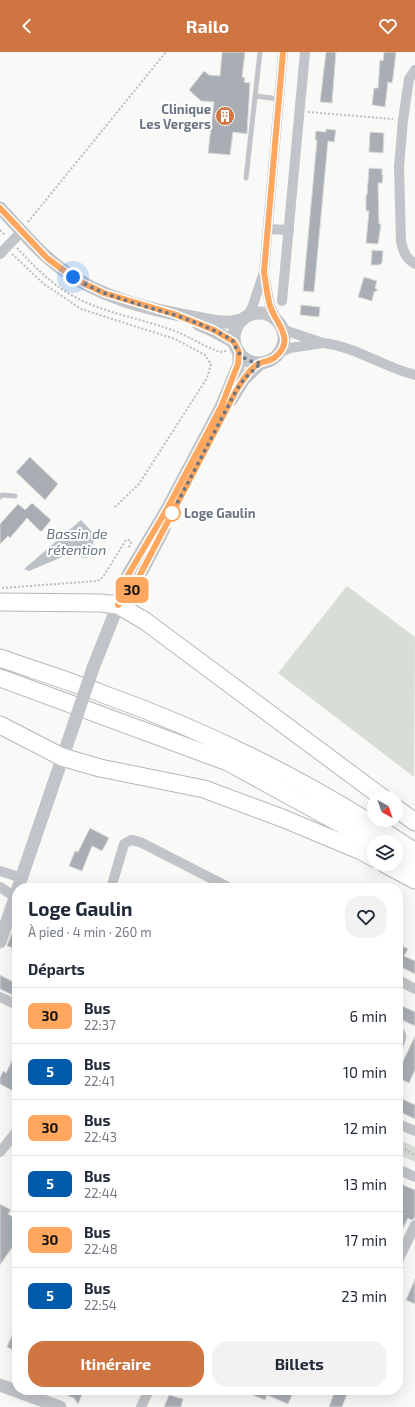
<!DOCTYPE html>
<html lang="fr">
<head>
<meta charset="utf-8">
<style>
	:root { --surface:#fff; --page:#f2f2f3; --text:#1f2937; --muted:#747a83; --line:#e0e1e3; --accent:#ce7542 }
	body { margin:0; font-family:"Exo 2",sans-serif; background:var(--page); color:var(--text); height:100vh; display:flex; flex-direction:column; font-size:15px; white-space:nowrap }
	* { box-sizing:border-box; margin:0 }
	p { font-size:13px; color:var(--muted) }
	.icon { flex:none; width:22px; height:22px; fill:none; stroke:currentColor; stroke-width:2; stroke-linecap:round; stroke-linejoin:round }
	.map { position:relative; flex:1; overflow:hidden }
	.sheet { position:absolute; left:12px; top:831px; width:391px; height:512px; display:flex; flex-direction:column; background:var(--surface); border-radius:16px; box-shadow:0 4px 16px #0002 }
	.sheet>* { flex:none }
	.badge { padding:0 8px; border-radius:6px; font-size:14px; line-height:26px }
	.needle { width:26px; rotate:140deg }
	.tools { position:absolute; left:367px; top:739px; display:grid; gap:8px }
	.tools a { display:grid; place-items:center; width:36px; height:36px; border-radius:50%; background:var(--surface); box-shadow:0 4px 16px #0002; font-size:20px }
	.you { position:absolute; width:20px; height:20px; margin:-10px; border:3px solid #fff; border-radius:50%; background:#1a73e8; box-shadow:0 0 0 6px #1a73e833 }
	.map>.badge { position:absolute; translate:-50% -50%; box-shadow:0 0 0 2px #fff }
	h2 { padding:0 16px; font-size:15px; line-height:36px }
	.round { display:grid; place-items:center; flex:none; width:42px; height:42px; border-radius:16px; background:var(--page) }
	.headline { display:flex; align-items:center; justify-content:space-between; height:68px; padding:0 16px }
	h1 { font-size:19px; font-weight:700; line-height:30px }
	.action { display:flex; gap:8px; margin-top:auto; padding:8px 16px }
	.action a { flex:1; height:46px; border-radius:16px; background:var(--accent); color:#fff; font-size:16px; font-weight:700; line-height:46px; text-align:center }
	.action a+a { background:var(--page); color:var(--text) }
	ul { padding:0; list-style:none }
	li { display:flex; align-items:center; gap:12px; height:56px; padding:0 16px; border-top:1px solid var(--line) }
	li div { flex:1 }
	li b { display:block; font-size:15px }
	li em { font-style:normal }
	li .badge { min-width:44px; font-weight:700; text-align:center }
	header { display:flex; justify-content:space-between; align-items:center; height:52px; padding:0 16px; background:var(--accent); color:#fff; font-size:18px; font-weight:700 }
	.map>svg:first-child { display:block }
	.green { fill:#d8ddd7 }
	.water { fill:#bac2c7 }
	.building { fill:#a9aeb5; stroke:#dbdbd9 }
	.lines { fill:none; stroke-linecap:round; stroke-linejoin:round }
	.trunk-casing { stroke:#b5b7bb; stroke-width:19 }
	.path { stroke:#bbbdc0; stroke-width:2; stroke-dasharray:2 2; stroke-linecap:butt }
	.service { stroke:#c1c4c8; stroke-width:5 }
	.minor { stroke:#c1c4c8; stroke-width:10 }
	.tertiary { stroke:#c1c4c8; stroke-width:13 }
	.trunk { stroke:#fff; stroke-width:17 }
	.tertiary-bridge { stroke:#c1c4c8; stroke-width:13 }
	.line-casing { stroke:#fff; stroke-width:9 }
	.line { stroke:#ffa75e; stroke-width:6 }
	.walk { stroke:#6c7684; stroke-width:4; stroke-dasharray:0 7.2 }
	.stop-dot { fill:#fff; stroke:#ffa75e; stroke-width:2 }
	.labels { text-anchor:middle; stroke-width:4; stroke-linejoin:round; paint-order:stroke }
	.poi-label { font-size:13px; font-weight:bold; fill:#6c7684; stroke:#fff; text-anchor:end }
	.stop-label { font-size:13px; font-weight:bold; fill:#6c7684; stroke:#fff; text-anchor:start }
	.water-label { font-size:14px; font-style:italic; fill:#67767f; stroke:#fff }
</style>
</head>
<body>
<header><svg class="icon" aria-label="back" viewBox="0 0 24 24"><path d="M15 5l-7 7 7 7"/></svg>Railo<svg class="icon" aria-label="heart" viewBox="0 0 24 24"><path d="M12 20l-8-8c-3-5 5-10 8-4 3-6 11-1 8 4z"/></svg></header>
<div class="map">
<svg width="415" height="1355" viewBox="0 0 415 1355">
	<rect width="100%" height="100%" fill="#f9f9f7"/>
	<!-- green -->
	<g class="green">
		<polygon points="347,534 415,585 414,725 278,621"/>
		<polygon points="398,1087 415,1095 415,1110 398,1102"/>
	</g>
	<!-- water -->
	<polygon class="water" points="81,468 96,484 87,506 67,503 29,519 24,517"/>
	<!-- building -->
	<g class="building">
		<polygon points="222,0 245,0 242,25 245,26 244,30 250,31 247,82 233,80 230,103 208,101 214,50 201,49 189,38 204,19 209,23 220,24"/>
		<polygon points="326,0 336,0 332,51 320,50"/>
		<polygon points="384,0 396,0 393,26 392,31 388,30 385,55 372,53 374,36 378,36 380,8 383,9"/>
		<polygon points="326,77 336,78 334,90 328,89 314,240 303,239 317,88 315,88 316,79 326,80"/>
		<polygon points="370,80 384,81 383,101 369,100"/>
		<polygon points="369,116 382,117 382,123 383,123 382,131 378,131 379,172 381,172 378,192 366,191 369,159 366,159 366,143 367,143"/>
		<polygon points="372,198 383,199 382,211 379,213 371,213"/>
		<polygon points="364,225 377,229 375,236 378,238 374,240 372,249 358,245"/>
		<polygon points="301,253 320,255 319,265 300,263"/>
		<polygon points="30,405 58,432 45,448 16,420"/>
		<polygon points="32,451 51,468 42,479 40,479 27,466 10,486 8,484 0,492 0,472 18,452 25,458"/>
		<polygon points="90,776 109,786 102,799 92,794 82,819 69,814 75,799 78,800"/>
		<polygon points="16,869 17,869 17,897 7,894"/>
		<polygon points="398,892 408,897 404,904 415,909 415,922 401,915 402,913 400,913 398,917"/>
		<polygon points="0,923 17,932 17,945 0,937"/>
		<polygon points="398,952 415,960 415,974 398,966"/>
		<polygon points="415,984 415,1018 409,1031 398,1026 398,1020"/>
		<polygon points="17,999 17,1032 13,1039 0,1032 0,1026 3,1019 6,1021"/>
		<polygon points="398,1045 415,1053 415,1067 398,1059"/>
		<polygon points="398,1131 415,1138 415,1164 414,1167 411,1168 408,1166 398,1186"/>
		<polygon points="0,1152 11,1158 8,1162 17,1168 17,1188 0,1213"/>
		<polygon points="415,1227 415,1252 406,1248"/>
		<polygon points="17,1272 17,1300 7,1295"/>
		<polygon points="71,1338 84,1338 78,1352 74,1346 68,1344"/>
		<polygon points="240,1338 286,1338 293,1341 288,1352 267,1343 265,1348"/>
		<polygon points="335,1338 347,1342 342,1355 329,1355"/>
		<polygon points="169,1343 183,1347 181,1355 164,1355"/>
	</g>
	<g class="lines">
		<defs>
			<g id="trunk">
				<polyline points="0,550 100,551 118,553 145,569 383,746"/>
				<path d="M0 606C34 618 69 629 103 642 212 681 319 735 415 800"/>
				<polyline points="0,626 228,710 374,790"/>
				<polyline points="0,673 62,705 100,716 204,737 282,766 361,799 374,806"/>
				<polyline points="396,756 415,770"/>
				<polyline points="396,804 415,817"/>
				<polyline points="385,812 415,828"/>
			</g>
		</defs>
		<!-- trunk casing -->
		<use href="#trunk" class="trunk-casing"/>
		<!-- path -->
		<g class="path">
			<polyline points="308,60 393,67"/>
			<polyline points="28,170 166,0"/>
			<polyline points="0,178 5,183"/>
			<path d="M17 196C34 214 51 232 73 244 104 261 139 266 172 278 189 284 203 294 220 300L226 299"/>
			<polyline points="12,202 44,232 81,257 175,287 205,303 211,312 207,326 139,432 114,456"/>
			<polyline points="2,536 97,529 103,525 126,488 130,488 131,491 128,497"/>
			<polyline points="398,1093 415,1103"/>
		</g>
		<!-- service -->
		<g class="service">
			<polyline points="255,44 279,47"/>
			<polyline points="246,126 260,0"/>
			<polyline points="0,445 2,443 15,444"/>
		</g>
		<!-- minor -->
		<g class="minor">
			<path d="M415 18 409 27 403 68 399 115 401 190C404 201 405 205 415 212"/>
			<polyline points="268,177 289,178"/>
			<polyline points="0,202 22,179"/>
			<polyline points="264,222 270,254 277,268"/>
			<polyline points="282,249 305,0"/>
			<polyline points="248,264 253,253 264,220 283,0"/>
			<path d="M323 291C357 295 383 315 415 323"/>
			<polyline points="280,300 290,296 323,291 290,280 282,276"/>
			<polyline points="0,819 22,826"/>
			<polyline points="0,835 15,845"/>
			<polyline points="111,836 124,792 131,788 140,790 230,836"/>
			<polyline points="398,928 415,937"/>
			<polyline points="0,945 17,953"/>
			<path d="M398 979C403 983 401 989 398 994"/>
			<polyline points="398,1072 415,1079"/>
			<polyline points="0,1100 17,1079"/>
			<polyline points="398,1117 415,1125"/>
			<polyline points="398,1209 415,1173"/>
			<polyline points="141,1355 149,1338"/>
		</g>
		<!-- tertiary -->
		<g class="tertiary">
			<path d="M0 156C20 177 39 201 63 218 101 246 151 258 197 266 208 268 220 271 231 270 235 270 239 268 242 268"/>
			<circle cx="259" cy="286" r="25"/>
			<polyline points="198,272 214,279 234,290"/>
			<polyline points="231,348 244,327 261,311"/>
			<polyline points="118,553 130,542 164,477"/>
			<polyline points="93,616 118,553 121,537 130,519 167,457 221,355 239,312 239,300"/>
			<polyline points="18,836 75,669"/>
			<polyline points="0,890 17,840"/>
			<polyline points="0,1333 60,1355"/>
		</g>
		<!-- trunk -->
		<use href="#trunk" class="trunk"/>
		<!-- tertiary-bridge -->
		<polyline class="tertiary-bridge" points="75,669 93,616"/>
	</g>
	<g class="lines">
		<defs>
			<path id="line" d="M0 156 47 206 63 218 83 231 104 241 174 262 214 278 234 290 239 300 238 312 221 355 167 457 128 523 121 537 118 553 130 542 236 339C242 329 250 316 260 311 265 309 270 309 274 306 297 288 276 272 270 254 267 243 266 231 264 220L283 0"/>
		</defs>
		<!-- line casing -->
		<use href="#line" class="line-casing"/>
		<!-- line -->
		<use href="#line" class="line"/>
		<!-- walk -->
		<path class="walk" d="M73 225C115 252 168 256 213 278 217 280 232 287 234 290 236 292 235 294 236 296 240 306 250 310 261 311L244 327 236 339 172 461"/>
	</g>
	<!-- icons -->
	<defs>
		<symbol id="building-disc" viewBox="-11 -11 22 22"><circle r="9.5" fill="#ce7542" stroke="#fff"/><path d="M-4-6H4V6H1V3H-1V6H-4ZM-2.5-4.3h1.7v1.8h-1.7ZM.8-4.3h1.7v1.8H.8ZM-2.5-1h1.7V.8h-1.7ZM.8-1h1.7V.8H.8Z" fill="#fff"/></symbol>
	</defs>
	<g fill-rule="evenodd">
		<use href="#building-disc" x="214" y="53" width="22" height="22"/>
	</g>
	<!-- markers -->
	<circle class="stop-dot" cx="172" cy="461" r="8"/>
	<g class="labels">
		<!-- poi labels -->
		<g class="poi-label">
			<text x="211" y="62">Clinique<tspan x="211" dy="15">Les Vergers</tspan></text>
		</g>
		<!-- stop labels -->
		<g class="stop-label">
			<text x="184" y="466">Loge Gaulin</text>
		</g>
		<!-- water labels -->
		<g class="water-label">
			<text x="77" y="487">Bassin de<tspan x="77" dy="16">rétention</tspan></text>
		</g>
	</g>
</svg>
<div class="tools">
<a><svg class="needle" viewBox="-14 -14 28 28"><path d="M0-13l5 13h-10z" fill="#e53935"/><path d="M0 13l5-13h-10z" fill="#747a83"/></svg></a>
<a><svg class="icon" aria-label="layers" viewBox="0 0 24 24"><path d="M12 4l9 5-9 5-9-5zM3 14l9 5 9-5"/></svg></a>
</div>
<div class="you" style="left:73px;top:225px"></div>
<b class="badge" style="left:132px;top:538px;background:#ffa75e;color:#111">30</b>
<section class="sheet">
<div class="headline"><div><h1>Loge Gaulin</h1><p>À pied · 4 min · 260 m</p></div><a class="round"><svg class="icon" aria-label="heart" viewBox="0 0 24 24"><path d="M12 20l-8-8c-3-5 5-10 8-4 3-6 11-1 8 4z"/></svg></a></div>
<h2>Départs</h2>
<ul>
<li><span class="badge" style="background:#ffa75e;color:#111">30</span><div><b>Bus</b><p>22:37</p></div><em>6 min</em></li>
<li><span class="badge" style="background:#005baa;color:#fff">5</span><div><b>Bus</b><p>22:41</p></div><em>10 min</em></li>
<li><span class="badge" style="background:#ffa75e;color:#111">30</span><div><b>Bus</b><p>22:43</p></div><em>12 min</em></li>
<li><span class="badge" style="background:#005baa;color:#fff">5</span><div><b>Bus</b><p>22:44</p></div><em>13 min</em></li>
<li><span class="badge" style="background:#ffa75e;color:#111">30</span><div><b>Bus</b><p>22:48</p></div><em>17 min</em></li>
<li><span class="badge" style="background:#005baa;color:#fff">5</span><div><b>Bus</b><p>22:54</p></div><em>23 min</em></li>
</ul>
<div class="action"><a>Itinéraire</a><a>Billets</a></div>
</section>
</div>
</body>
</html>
